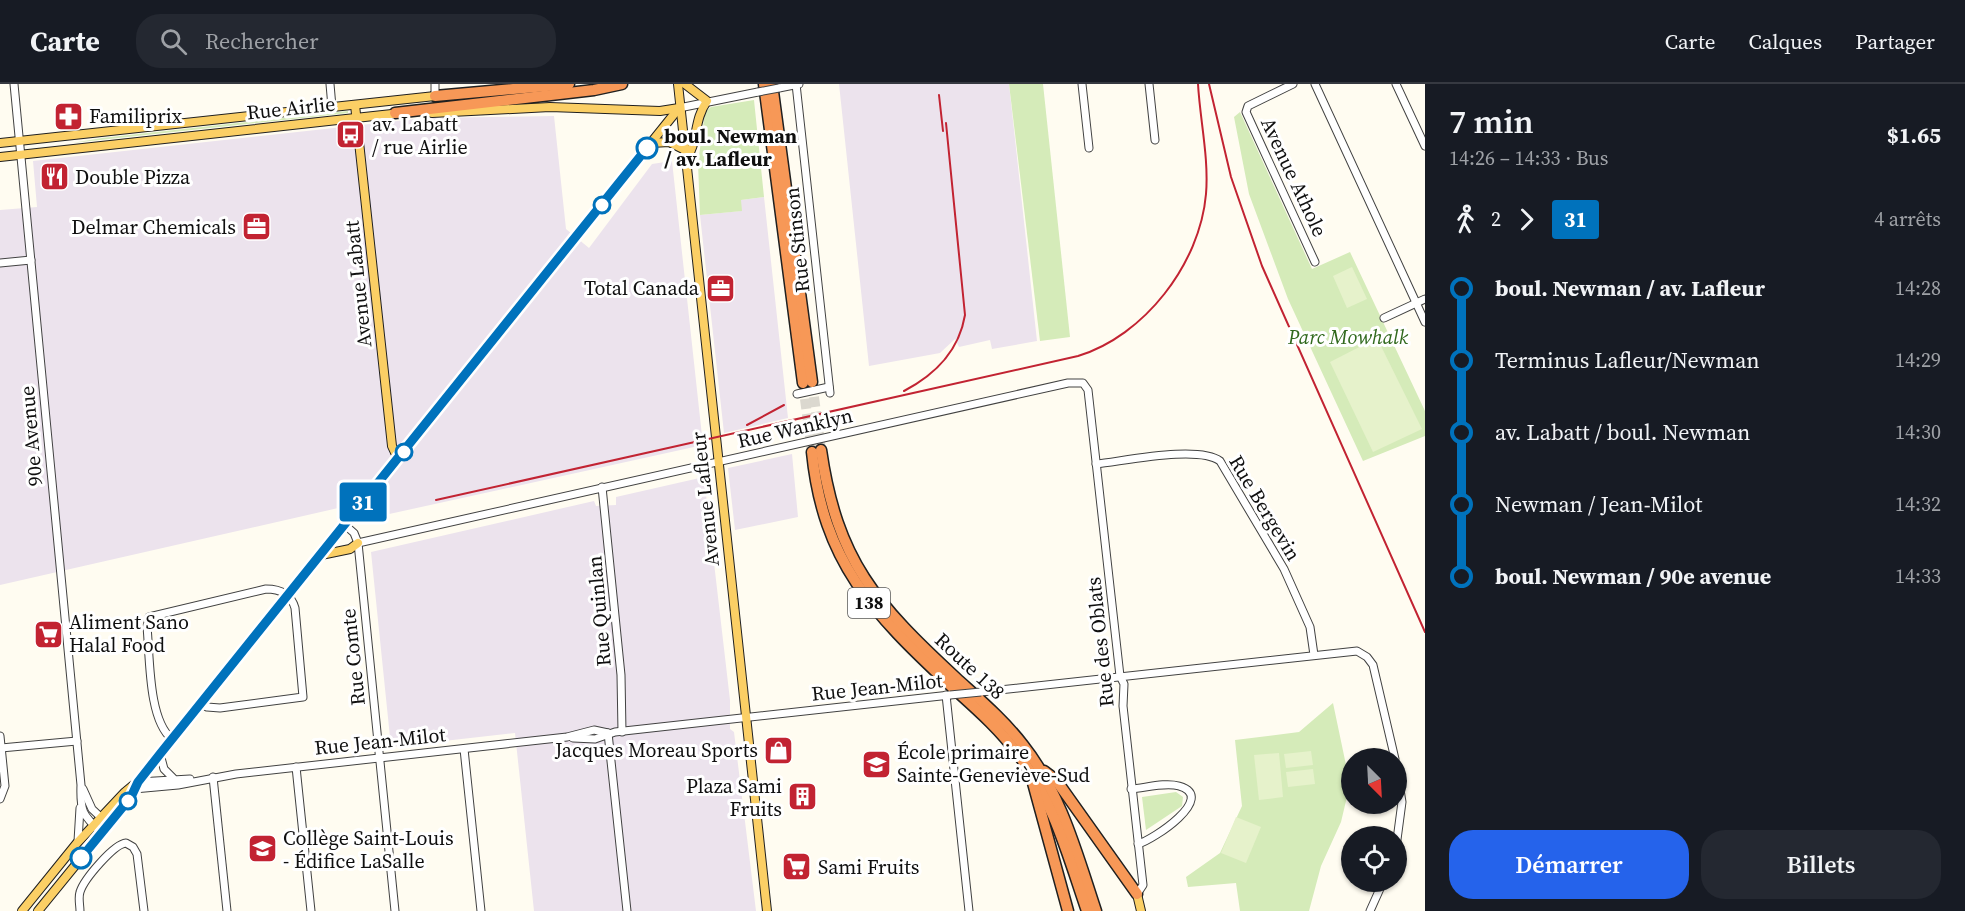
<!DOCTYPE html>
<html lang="fr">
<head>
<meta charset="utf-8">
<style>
	:root { --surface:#171b24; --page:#242831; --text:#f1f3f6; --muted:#9ea1a6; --line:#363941; --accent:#2563eb }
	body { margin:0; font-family:"Source Serif 4",serif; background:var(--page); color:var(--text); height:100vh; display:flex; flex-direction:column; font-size:22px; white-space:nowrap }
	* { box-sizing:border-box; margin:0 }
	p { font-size:20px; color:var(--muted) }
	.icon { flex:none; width:33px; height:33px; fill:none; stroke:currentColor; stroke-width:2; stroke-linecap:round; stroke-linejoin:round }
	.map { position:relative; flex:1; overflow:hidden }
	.sheet { display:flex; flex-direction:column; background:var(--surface); width:540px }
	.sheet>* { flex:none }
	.badge { padding:0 12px; border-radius:4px; font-size:21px; line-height:39px }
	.needle { width:39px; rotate:156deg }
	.buttons { position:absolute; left:1341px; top:664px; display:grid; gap:12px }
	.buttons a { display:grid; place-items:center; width:66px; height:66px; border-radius:50%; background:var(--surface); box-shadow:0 2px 4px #0004; font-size:30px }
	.map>.badge { position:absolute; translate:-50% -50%; box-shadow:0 0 0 3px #fff }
	.legs { display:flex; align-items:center; gap:9px; height:66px; padding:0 24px; font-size:20px }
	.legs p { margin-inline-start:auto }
	.head { display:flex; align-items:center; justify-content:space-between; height:102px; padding:0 24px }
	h1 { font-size:33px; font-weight:600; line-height:45px }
	.action { display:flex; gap:12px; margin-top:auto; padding:12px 24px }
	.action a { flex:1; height:69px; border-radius:24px; background:var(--accent); color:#fff; font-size:24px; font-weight:600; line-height:69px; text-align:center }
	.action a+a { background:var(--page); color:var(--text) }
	ul { padding:0 24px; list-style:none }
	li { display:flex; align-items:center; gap:21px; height:72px; font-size:22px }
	li i { display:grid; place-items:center; width:9px; height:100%; margin:0 8px; background:currentColor }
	li i::after { content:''; width:15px; height:15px; margin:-8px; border:4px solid; border-radius:50%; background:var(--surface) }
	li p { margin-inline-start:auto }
	li:first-child i { background:linear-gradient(#0000 50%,currentColor 0) }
	li:last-child i { background:linear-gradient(currentColor 50%,#0000 0) }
	header { display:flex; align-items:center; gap:36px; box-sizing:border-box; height:84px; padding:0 30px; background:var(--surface); border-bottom:2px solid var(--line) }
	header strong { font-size:28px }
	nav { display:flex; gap:33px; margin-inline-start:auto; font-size:21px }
	.search { width:420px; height:54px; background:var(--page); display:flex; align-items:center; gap:15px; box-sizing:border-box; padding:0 21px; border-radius:24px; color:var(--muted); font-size:22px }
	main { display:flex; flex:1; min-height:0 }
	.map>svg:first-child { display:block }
	.industrial { fill:#ece3ed }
	.green { fill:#d5ebb9 }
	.pitch { fill:#e6f2cb }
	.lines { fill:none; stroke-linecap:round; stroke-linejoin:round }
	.highway-tunnel { stroke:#dbd8cf; stroke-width:10; stroke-dasharray:10 5; stroke-linecap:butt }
	.minor-casing { stroke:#424242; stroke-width:9 }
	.major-casing { stroke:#202020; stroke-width:10 }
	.highway-casing { stroke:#202020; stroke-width:13 }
	.minor { stroke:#fff; stroke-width:7 }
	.major { stroke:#fbcf65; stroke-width:8 }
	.highway { stroke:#f79857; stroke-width:10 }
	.rail { stroke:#c22332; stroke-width:2 }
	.minor-bridge-casing { stroke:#424242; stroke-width:9; stroke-linecap:butt }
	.minor-bridge { stroke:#fff; stroke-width:7 }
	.line-1-casing { stroke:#fff; stroke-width:14 }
	.line-1 { stroke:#0072bc; stroke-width:9 }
	.stop-1-dot { fill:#fff; stroke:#0072bc; stroke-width:3 }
	.labels { text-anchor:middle; stroke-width:6; stroke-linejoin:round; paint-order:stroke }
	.shield { fill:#fff; stroke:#575757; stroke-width:1.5 }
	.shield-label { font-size:18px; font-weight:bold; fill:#0f0f0f }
	.street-label { font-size:20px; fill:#0f0f0f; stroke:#fff }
	.poi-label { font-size:20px; fill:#0f0f0f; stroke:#fff; text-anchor:start }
	.stop-label { font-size:20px; font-weight:bold; fill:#0f0f0f; stroke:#fff; text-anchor:start }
	.park-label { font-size:20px; font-style:italic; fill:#30691d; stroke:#fff }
</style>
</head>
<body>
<header>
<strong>Carte</strong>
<div class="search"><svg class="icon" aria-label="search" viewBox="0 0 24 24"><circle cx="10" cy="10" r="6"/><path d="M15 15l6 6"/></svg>Rechercher</div>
<nav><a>Carte</a><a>Calques</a><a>Partager</a></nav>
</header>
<main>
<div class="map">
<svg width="1425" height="827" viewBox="0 0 1425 827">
	<rect width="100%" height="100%" fill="#fffcf1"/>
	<!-- industrial -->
	<g class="industrial">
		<polygon points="839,0 1009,0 1037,257 992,265 990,256 959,263 955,255 940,269 869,282"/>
		<polygon points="554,32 566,145 589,164 652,80 672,77 703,361 362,436 347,422 0,501 0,126 37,123 33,77 425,34"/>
		<polygon points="764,113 788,334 724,349 700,131 741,127 741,116"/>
		<polygon points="792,370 798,433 735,446 728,384"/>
		<polygon points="704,393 730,616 730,645 734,648 756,827 534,827 515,649 391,663 371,468 594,417 596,422 616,421 616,413"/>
	</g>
	<!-- green -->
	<g class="green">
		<polygon points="1009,0 1043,0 1070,253 1040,257"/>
		<polygon points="754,16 764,113 741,116 742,127 700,131 698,79 705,28 711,23"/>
		<polygon points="348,27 348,29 72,59 102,54"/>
		<polygon points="1240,28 1312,185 1350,168 1425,327 1425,352 1363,377 1288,215 1249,110 1234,33"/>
		<polygon points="1333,619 1350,700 1341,738 1321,782 1309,827 1240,827 1236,799 1188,803 1186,793 1220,769 1242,722 1235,656 1299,648"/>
		<polygon points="1176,708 1183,713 1182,722 1146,746 1142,713"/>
	</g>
	<!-- pitch -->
	<g class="pitch">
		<polygon points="1352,183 1367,215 1347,224 1333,192"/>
		<polygon points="1377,254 1422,345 1373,368 1330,278"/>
		<polygon points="1311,667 1313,681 1286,684 1284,670"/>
		<polygon points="1279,669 1283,713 1259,716 1254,671"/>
		<polygon points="1313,685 1315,700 1288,703 1286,688"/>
		<polygon points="1236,733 1261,743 1246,779 1221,769"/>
	</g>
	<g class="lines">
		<!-- highway-tunnel -->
		<g class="highway-tunnel">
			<polyline points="812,298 821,366"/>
			<polyline points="803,300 812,368"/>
		</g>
		<defs>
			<g id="minor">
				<path d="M14 0 81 701C80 727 82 731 102 749"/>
				<polyline points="330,0 332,23"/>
				<polyline points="435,0 435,12"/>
				<polyline points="796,0 830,309"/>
				<polyline points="1082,0 1089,64"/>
				<polyline points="1149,0 1155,56"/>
				<polyline points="1293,0 1248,22 1246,28 1315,178"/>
				<polyline points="1315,0 1425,238"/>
				<polyline points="1396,0 1425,62"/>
				<polyline points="779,4 799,0"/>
				<polyline points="679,24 758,8"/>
				<polyline points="0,179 31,176"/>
				<polyline points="1384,234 1425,215"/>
				<polyline points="797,310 829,303"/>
				<path d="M1096 380C1125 377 1198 361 1220 377L1284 485 1310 543 1314 571"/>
				<polyline points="602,403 621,591 622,648"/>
				<polyline points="345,441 354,449 358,459 395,827"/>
				<polyline points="358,459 1068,299 1083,299 1088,306 1120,592 1124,600 1123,622 1143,801 1137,810"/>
				<polyline points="981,608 1357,567 1367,573 1373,581 1395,675"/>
				<polyline points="946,611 969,827"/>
				<polyline points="608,649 627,827"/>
				<polyline points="0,652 5,702 0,715"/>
				<polyline points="573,654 595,655 615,648 950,611"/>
				<path d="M172 655C148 636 150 572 147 543L149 533 266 505C280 505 291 510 295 524L303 613 220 624 207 623 200 620"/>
				<polyline points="1,664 77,657"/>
				<polyline points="464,665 481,827"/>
				<polyline points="160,670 164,685 173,694"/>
				<polyline points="1396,681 1402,718 1396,763"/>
				<polyline points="296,683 311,827"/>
				<polyline points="213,693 227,827"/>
				<polyline points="138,698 190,695"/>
				<polyline points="83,705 92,725 109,741"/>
				<polyline points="134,705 178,701 236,690 567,653 594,646 608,649"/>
				<path d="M1131 705C1145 704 1165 698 1179 702 1218 713 1153 756 1138 760"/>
				<polyline points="78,757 80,724"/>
				<path d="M80 827C80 821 78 814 80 808 84 795 114 760 126 759L133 763 137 770 144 827"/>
				<polyline points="1370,827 1383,798"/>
			</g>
			<g id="major">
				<polyline points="678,0 767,827"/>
				<polyline points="355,21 392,362 398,375"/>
				<polyline points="432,29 550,23 660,27 679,24"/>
				<polyline points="0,59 435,12"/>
				<polyline points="652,59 669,58 683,65"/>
				<polyline points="0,73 401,29"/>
				<path d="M685 78C699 57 693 37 707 17L685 0"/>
				<polyline points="321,471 350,465 358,459"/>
				<polyline points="1137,810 1141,827"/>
				<polyline points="22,827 77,759 125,708 137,698"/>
				<polyline points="38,827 131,713 138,698 195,626 679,24"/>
			</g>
			<g id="highway">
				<polyline points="764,0 803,299"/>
				<polyline points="772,0 812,298"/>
				<polyline points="435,12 569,0"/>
				<polyline points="395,29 594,6 622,0"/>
				<path d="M821 366C837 477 876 520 956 594 979 615 1004 636 1023 661 1061 709 1077 770 1096 827"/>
				<path d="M812 368C823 478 873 529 950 601 973 622 998 643 1017 669 1053 715 1068 772 1087 827"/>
				<polyline points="1044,687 1056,696 1137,810"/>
				<polyline points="1033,699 1068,827"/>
			</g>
		</defs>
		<!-- minor casing -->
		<use href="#minor" class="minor-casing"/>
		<!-- major casing -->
		<use href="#major" class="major-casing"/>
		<!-- highway casing -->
		<use href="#highway" class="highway-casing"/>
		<!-- minor -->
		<use href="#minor" class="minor"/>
		<!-- major -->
		<use href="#major" class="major"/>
		<!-- highway -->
		<use href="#highway" class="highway"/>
		<!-- rail -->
		<g class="rail">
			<polyline points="1209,0 1231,93 1262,182 1425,548"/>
			<polyline points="939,11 943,47"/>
			<path d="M904 307C936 290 959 267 965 231L946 39"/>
			<polyline points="747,341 784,321"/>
			<path d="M436 416 1078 272C1144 252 1200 180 1206 110 1209 74 1200 36 1198 0"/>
		</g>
		<defs>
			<g id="minor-bridge">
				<polyline points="758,8 779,4"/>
				<polyline points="950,611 981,608"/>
			</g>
		</defs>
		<!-- minor-bridge casing -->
		<use href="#minor-bridge" class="minor-bridge-casing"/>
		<!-- minor-bridge -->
		<use href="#minor-bridge" class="minor-bridge"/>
	</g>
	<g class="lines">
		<defs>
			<polyline id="line-1" points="81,774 131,713 138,698 160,670 647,64"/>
		</defs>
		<!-- line-1 casing -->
		<use href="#line-1" class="line-1-casing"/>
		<!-- line-1 -->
		<use href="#line-1" class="line-1"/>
	</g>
	<!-- icons -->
	<defs>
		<symbol id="pharmacy-square" viewBox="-11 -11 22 22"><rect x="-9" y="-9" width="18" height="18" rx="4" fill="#c22332" stroke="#fff"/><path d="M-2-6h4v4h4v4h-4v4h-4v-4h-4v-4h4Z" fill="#fff"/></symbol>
		<symbol id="bus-square" viewBox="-11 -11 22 22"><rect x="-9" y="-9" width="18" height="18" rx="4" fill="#c22332" stroke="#fff"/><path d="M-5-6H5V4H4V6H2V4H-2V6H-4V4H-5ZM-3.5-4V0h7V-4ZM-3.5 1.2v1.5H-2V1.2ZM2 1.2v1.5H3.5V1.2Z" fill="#fff"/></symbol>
		<symbol id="restaurant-square" viewBox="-11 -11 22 22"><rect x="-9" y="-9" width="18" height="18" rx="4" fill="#c22332" stroke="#fff"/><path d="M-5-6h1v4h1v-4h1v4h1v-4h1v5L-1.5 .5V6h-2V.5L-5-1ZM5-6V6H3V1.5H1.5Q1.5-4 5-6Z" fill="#fff"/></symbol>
		<symbol id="office-square" viewBox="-11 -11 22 22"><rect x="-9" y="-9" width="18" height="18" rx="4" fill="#c22332" stroke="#fff"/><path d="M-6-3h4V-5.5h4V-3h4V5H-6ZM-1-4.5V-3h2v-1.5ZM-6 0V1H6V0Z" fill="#fff"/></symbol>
		<symbol id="supermarket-square" viewBox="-11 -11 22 22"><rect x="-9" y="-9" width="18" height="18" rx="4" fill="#c22332" stroke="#fff"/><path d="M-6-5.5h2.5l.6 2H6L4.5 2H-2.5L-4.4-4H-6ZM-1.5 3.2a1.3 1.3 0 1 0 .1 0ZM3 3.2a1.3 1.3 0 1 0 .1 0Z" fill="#fff"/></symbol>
		<symbol id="shop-square" viewBox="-11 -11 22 22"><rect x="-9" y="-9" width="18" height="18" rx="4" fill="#c22332" stroke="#fff"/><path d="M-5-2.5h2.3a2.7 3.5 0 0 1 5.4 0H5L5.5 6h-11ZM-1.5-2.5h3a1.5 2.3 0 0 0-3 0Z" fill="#fff"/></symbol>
		<symbol id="school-square" viewBox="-11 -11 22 22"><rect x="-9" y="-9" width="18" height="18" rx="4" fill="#c22332" stroke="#fff"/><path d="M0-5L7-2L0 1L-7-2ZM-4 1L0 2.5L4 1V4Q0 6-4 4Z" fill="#fff"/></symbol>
		<symbol id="building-square" viewBox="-11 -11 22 22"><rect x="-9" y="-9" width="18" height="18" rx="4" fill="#c22332" stroke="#fff"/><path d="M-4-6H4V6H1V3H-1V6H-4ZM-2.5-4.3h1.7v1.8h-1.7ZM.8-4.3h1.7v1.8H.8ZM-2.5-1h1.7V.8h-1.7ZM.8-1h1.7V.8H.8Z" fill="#fff"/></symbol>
	</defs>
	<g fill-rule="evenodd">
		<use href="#pharmacy-square" x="52" y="16" width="33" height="33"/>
		<use href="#bus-square" x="334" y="34" width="33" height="33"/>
		<use href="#restaurant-square" x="38" y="76" width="33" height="33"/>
		<use href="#office-square" x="240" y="126" width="33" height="33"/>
		<use href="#office-square" x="704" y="188" width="33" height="33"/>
		<use href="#supermarket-square" x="32" y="534" width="33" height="33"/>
		<use href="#shop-square" x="762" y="650" width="33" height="33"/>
		<use href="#school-square" x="860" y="664" width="33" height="33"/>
		<use href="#building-square" x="786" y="696" width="33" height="33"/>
		<use href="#school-square" x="246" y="748" width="33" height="33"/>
		<use href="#supermarket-square" x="780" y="766" width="33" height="33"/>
	</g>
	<!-- markers -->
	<g class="stop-1-dot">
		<circle cx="647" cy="64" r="10"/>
		<circle cx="602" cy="121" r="8"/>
		<circle cx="404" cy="368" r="8"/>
		<circle cx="128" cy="717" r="8"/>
		<circle cx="81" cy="774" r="10"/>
	</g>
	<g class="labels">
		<!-- shield labels -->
		<rect class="shield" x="848" y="504" width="42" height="30" rx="4.5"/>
		<g class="shield-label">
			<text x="869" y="525">138</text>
		</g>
		<!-- street labels -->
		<g class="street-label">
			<text transform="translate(291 24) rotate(-6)" y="7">Rue Airlie</text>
			<text transform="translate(1294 93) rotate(65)" y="7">Avenue Athole</text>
			<text transform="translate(797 156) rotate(-96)" y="7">Rue Stinson</text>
			<text transform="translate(358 200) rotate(-96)" y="7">Avenue Labatt</text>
			<text transform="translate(795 344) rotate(-13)" y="7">Rue Wanklyn</text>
			<text transform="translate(31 352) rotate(-95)" y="7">90e Avenue</text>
			<text transform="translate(705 415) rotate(-96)" y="7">Avenue Lafleur</text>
			<text transform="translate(1265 424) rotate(59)" y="7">Rue Bergevin</text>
			<text transform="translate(599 527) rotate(-95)" y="7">Rue Quinlan</text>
			<text transform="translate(1100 558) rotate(-96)" y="7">Rue des Oblats</text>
			<text transform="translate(353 573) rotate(-96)" y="7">Rue Comte</text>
			<text transform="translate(970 582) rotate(43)" y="7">Route 138</text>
			<text transform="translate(877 603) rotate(-6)" y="7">Rue Jean-Milot</text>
			<text transform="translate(380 657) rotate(-6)" y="7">Rue Jean-Milot</text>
		</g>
		<!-- poi labels -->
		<g class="poi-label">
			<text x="89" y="39">Familiprix</text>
			<text x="372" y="47">av. Labatt<tspan x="372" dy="23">/ rue Airlie</tspan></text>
			<text x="75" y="100">Double Pizza</text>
			<text x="236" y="150" text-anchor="end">Delmar Chemicals</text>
			<text x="699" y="211" text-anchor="end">Total Canada</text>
			<text x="69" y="545">Aliment Sano<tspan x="69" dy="23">Halal Food</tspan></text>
			<text x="758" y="673" text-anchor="end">Jacques Moreau Sports</text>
			<text x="897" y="675">École primaire<tspan x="897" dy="23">Sainte-Geneviève-Sud</tspan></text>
			<text x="782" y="709" text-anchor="end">Plaza Sami<tspan x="782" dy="23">Fruits</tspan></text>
			<text x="283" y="761">Collège Saint-Louis<tspan x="283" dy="23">- Édifice LaSalle</tspan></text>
			<text x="818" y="790">Sami Fruits</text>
		</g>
		<!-- stop labels -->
		<g class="stop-label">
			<text x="664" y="59">boul. Newman<tspan x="664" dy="23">/ av. Lafleur</tspan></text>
		</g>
		<!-- park labels -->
		<g class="park-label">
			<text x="1348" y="260">Parc Mowhalk</text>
		</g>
	</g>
</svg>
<div class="buttons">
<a><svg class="needle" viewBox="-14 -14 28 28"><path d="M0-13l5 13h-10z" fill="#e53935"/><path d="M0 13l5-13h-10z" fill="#9ea1a6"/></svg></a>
<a><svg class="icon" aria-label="locate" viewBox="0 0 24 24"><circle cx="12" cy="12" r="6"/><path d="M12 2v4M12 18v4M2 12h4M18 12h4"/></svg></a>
</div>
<b class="badge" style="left:363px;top:418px;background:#0072bc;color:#fff">31</b>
</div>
<section class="sheet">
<div class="head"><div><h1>7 min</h1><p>14:26 – 14:33 · Bus</p></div><b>$1.65</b></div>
<div class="legs"><svg class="icon" aria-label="walk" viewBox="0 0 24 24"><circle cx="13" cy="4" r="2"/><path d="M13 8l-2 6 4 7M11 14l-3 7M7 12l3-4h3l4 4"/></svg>2<svg class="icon" aria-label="forward" viewBox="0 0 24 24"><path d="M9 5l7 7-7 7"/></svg><b class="badge" style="background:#0072bc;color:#fff">31</b><p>4 arrêts</p></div>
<ul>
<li><i style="color:#0072bc"></i><b>boul. Newman / av. Lafleur</b><p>14:28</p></li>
<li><i style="color:#0072bc"></i><span>Terminus Lafleur/Newman</span><p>14:29</p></li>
<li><i style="color:#0072bc"></i><span>av. Labatt / boul. Newman</span><p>14:30</p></li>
<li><i style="color:#0072bc"></i><span>Newman / Jean-Milot</span><p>14:32</p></li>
<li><i style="color:#0072bc"></i><b>boul. Newman / 90e avenue</b><p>14:33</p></li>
</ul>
<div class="action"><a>Démarrer</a><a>Billets</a></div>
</section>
</main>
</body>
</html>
